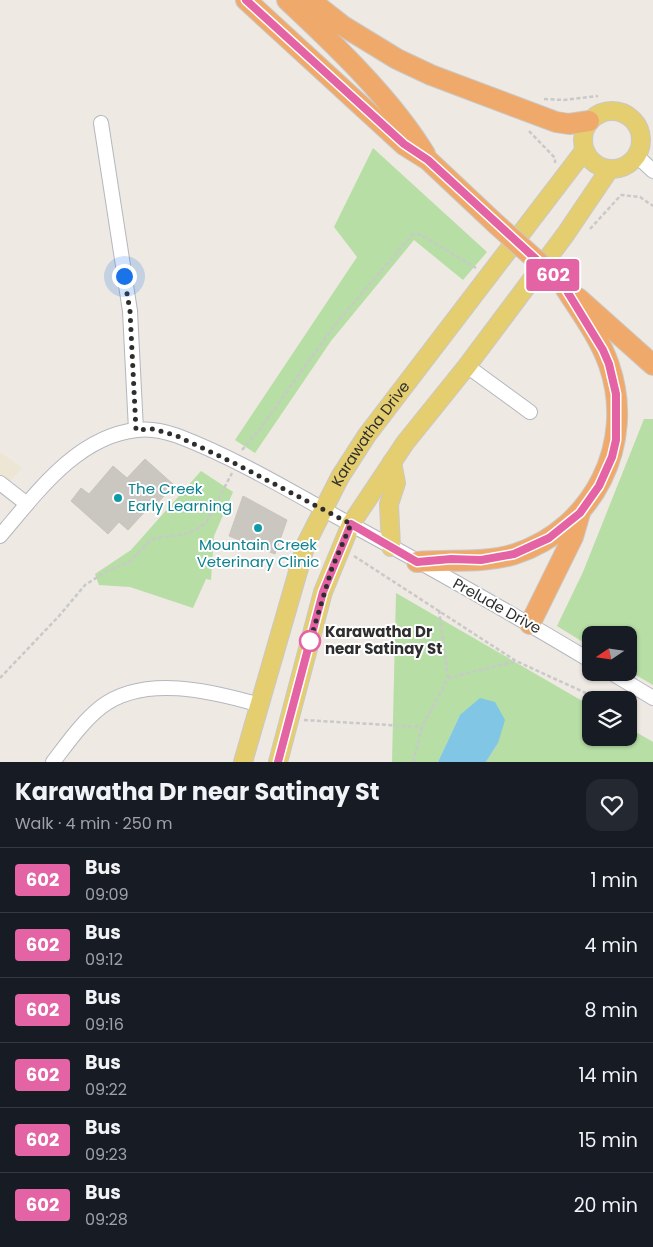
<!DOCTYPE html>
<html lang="en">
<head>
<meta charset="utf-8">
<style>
	:root { --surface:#171b24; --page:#242831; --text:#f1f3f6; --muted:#9ea1a6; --line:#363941 }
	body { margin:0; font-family:Poppins,sans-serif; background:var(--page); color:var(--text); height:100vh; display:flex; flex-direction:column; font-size:19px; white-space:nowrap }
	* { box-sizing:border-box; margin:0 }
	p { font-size:16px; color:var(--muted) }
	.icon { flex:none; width:28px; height:28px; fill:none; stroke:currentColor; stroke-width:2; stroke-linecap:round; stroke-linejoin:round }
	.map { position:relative; height:762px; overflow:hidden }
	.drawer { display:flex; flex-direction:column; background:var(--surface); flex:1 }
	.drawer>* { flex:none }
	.badge { padding:0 10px; border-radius:4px; font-size:18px; line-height:32px }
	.needle { width:32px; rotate:257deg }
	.fabs { position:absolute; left:582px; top:626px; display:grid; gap:10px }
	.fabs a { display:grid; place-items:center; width:55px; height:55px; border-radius:10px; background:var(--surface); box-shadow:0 1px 4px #0004; font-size:25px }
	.you { position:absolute; width:25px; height:25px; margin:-12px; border:4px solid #fff; border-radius:50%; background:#1a73e8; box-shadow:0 0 0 8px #1a73e833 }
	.map>.badge { position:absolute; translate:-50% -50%; box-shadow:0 0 0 2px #fff }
	.round { display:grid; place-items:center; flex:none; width:52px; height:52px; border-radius:15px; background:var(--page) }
	.overview { display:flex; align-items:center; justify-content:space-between; height:85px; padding:0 15px }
	h1 { font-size:24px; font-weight:700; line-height:38px }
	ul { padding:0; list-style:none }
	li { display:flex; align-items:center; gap:15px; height:65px; padding:0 15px; border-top:1px solid var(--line) }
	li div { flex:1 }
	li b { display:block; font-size:19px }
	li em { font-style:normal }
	li .badge { min-width:55px; font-weight:700; text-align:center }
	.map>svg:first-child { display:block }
	.education { fill:#ede6d4 }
	.green { fill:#b6dea5 }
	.water { fill:#81c6e4 }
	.building { fill:#cac7c0; stroke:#c9c5bc }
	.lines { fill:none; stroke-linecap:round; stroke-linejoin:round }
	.minor-casing { stroke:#b5b7c0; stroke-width:16 }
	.major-casing { stroke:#c9c9c9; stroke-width:20 }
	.highway-casing { stroke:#c9c9c9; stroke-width:22 }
	.path { stroke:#c9c9c9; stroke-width:2.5; stroke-dasharray:4 2.5; stroke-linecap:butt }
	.minor { stroke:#fff; stroke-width:14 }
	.major { stroke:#e4ce70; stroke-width:18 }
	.highway { stroke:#efaa6b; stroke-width:20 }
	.highway-bridge-casing { stroke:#c9c9c9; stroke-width:22; stroke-linecap:butt }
	.highway-bridge { stroke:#efaa6b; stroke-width:20 }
	.line-casing { stroke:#fff; stroke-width:11 }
	.line { stroke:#e463a4; stroke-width:8 }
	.walk { stroke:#2e2e2e; stroke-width:5; stroke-dasharray:0 9 }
	.culture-dot { fill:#0f9aa8; stroke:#fff; stroke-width:2 }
	.stop-dot { fill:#fff; stroke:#e463a4; stroke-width:2.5 }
	.labels { text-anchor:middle; stroke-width:4; stroke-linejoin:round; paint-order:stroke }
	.street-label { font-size:15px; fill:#2e2e2e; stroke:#fff }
	.culture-label { font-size:15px; fill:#0d838f; stroke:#fff; text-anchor:start }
	.stop-label { font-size:15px; font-weight:bold; fill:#2e2e2e; stroke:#fff; text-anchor:start }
</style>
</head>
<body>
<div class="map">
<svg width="653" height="762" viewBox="0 0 653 762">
	<rect width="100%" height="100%" fill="#eee9e2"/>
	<!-- education -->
	<polygon class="education" points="0,452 22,468 0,492"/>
	<!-- green -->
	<g class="green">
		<polygon points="373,148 487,252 463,280 414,240 331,341 255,453 235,440 357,257 334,227"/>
		<polygon points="644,419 653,419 653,685 629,671 629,635 591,635 591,647 557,626 583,572"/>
		<polygon points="201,471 233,492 214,536 211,580 206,579 193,608 130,587 99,585 95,574 131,550"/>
		<polygon points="396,593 591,706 591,738 629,738 629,728 653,742 653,762 486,762 498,743 460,715 438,762 392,762"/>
	</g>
	<!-- water -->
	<polygon class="water" points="480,698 495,702 505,720 498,743 486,762 438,762 460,715"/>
	<!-- building -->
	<g class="building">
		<polygon points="145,459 174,485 154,507 151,505 128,530 119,522 108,534 71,501 81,488 89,494 113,466 127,478"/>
		<polygon points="243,496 287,520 275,554 229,536"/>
	</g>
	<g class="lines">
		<defs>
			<g id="minor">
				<polyline points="101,123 130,311 136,430"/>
				<polyline points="637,156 653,171"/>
				<polyline points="467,366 530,412"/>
				<polyline points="0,483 27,504"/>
				<path d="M0 536C36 494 77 436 137 430 151 428 164 431 178 436 233 457 287 489 339 518 424 564 508 611 591 661"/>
				<polyline points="610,672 653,698"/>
				<path d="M53 762C67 744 82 722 101 707 144 674 212 691 260 705"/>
			</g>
			<g id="major">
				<circle cx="612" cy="140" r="29"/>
				<polyline points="391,547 389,504 396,483 392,462"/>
				<path id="s1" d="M243 762 306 544 340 477 367 435 584 151"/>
				<polyline points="278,762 323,592 351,524 405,443 467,366 565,235 609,170"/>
			</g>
			<g id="highway">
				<polyline points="246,0 404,145 428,160 496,224"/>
				<path d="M287 0C334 44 391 98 425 154"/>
				<polyline points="310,0 343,26 397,59 431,75 556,122 569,124 589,121"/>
				<polyline points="578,298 653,365"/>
				<path d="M417 562C449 559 483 564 515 554 594 528 636 443 609 365 599 336 578 309 562 283"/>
				<polyline points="530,624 573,537 580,513"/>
			</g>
		</defs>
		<!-- minor casing -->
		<use href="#minor" class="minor-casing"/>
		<!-- major casing -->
		<use href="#major" class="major-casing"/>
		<!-- highway casing -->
		<use href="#highway" class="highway-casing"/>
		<!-- path -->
		<g class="path">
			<polyline points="544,99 564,100 598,96"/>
			<polyline points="529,131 555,158 555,163"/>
			<polyline points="590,229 621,195 640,197 653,206"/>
			<polyline points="242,450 259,430 338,321 412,235 419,234 425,237 476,268"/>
			<polyline points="354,556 516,661 601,700"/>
			<polyline points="439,610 448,678"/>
			<polyline points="0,678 59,616 85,585 107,571 129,562 152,539 190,533 206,523 232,473"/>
			<polyline points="304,720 422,727"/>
			<polyline points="413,762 422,727 448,678 516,661"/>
		</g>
		<!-- minor -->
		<use href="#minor" class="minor"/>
		<!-- major -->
		<use href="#major" class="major"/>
		<!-- highway -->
		<use href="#highway" class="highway"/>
		<defs>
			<polyline id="highway-bridge" points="496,224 562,283"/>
		</defs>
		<!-- highway-bridge casing -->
		<use href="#highway-bridge" class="highway-bridge-casing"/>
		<!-- highway-bridge -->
		<use href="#highway-bridge" class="highway-bridge"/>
	</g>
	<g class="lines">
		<defs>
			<polyline id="line" points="246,0 404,144 428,160 562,283 603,350 609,364 616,394 616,440 612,457 599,486 580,513 549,538 514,554 481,560 451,559 417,562 351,524 323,592 278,762"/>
		</defs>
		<!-- line casing -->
		<use href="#line" class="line-casing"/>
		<!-- line -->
		<use href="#line" class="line"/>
		<!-- walk -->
		<polyline class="walk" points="124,276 130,311 136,430 154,429 177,436 236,464 351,524 332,568 310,641"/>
	</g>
	<!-- markers -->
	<g class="culture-dot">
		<circle cx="118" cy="498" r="5"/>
		<circle cx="258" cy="528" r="5"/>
	</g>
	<circle class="stop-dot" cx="310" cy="641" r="10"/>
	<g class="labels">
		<!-- street labels -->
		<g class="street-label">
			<text dy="5" stroke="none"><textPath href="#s1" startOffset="355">Karawatha Drive</textPath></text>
			<text transform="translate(497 606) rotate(29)" y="5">Prelude Drive</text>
		</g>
		<!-- culture labels -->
		<g class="culture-label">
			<text x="128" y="494">The Creek<tspan x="128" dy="17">Early Learning</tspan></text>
			<text x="258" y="550" text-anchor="middle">Mountain Creek<tspan x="258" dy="17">Veterinary Clinic</tspan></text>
		</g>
		<!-- stop labels -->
		<g class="stop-label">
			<text x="325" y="637">Karawatha Dr<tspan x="325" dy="17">near Satinay St</tspan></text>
		</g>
	</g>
</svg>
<div class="fabs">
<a><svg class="needle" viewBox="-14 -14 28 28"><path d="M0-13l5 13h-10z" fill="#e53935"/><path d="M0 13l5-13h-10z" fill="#9ea1a6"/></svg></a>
<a><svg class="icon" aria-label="layers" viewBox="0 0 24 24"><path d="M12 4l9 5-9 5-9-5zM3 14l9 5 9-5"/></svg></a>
</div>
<div class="you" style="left:124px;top:276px"></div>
<b class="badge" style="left:553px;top:275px;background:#e463a4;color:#fff">602</b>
</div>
<section class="drawer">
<div class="overview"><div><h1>Karawatha Dr near Satinay St</h1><p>Walk · 4 min · 250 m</p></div><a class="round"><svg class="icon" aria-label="heart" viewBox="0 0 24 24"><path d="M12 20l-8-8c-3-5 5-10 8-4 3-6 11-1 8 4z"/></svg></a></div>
<ul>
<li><span class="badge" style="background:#e463a4;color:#fff">602</span><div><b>Bus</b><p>09:09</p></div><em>1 min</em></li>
<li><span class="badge" style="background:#e463a4;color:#fff">602</span><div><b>Bus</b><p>09:12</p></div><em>4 min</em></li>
<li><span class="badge" style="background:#e463a4;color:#fff">602</span><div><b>Bus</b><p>09:16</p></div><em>8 min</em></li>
<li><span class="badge" style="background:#e463a4;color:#fff">602</span><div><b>Bus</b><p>09:22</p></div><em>14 min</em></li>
<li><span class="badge" style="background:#e463a4;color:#fff">602</span><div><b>Bus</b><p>09:23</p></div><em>15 min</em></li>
<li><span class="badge" style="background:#e463a4;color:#fff">602</span><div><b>Bus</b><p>09:28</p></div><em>20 min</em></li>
</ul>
</section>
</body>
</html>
